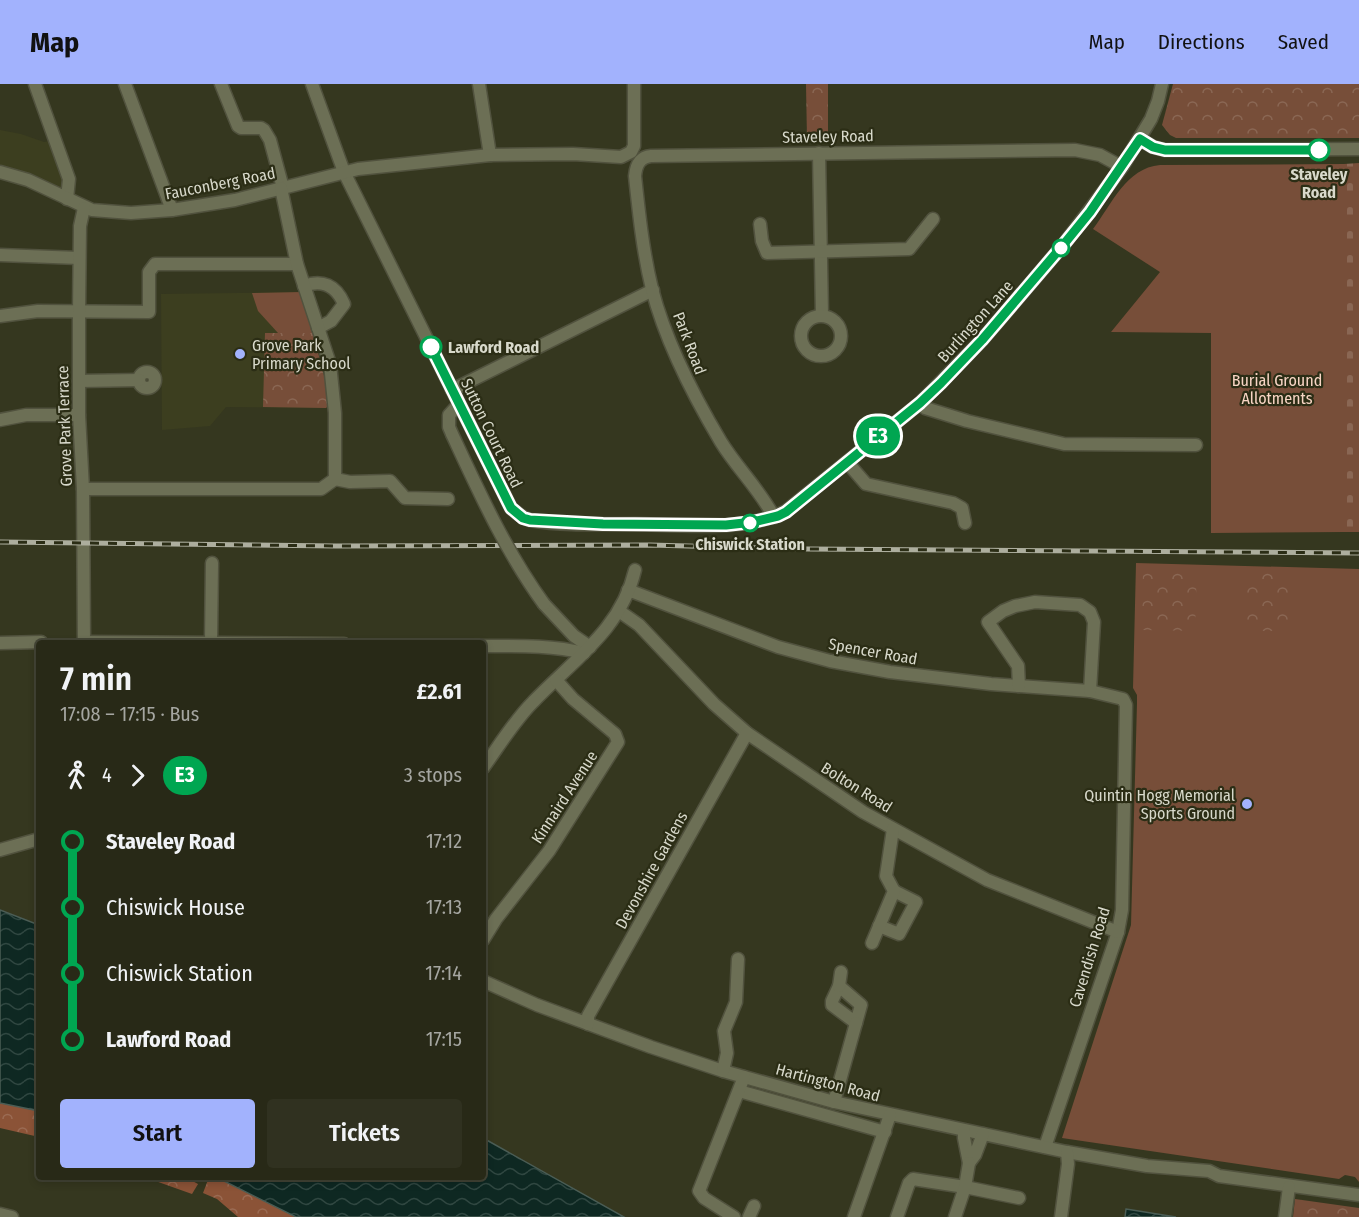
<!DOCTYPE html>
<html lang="en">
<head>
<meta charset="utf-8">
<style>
	:root { --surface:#282917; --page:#303120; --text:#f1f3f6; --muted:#a5a6a1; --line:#444536; --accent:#a2b2fd }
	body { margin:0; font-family:"Fira Sans Condensed",sans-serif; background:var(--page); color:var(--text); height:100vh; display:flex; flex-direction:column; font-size:22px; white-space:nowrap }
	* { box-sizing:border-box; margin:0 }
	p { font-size:20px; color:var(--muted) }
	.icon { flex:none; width:33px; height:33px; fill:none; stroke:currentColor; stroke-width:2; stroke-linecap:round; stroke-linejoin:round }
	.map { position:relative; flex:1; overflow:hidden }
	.side { position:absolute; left:36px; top:556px; width:450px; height:540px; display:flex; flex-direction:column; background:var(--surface); border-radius:6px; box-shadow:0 3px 9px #0003,0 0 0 2px var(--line) }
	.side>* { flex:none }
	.badge { padding:0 12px; border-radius:20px; font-size:21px; line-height:39px }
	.map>.badge { position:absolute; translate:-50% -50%; box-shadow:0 0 0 3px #fff }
	.legs { display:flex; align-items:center; gap:9px; height:66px; padding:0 24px; font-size:20px }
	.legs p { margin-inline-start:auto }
	.head { display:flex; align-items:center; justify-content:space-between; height:102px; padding:0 24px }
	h1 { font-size:33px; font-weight:600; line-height:45px }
	.action { display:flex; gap:12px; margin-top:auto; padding:12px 24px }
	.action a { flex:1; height:69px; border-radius:6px; background:var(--accent); color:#111; font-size:24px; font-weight:600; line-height:69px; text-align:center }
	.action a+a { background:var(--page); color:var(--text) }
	ul { padding:0 24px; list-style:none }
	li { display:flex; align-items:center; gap:21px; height:66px; font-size:22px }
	li i { display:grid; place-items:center; width:9px; height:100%; margin:0 8px; background:currentColor }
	li i::after { content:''; width:15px; height:15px; margin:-8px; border:4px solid; border-radius:50%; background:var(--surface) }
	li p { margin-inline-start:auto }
	li:first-child i { background:linear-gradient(#0000 50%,currentColor 0) }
	li:last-child i { background:linear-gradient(currentColor 50%,#0000 0) }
	header { display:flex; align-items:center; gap:36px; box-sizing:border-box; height:84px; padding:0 30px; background:var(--accent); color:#111 }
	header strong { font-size:28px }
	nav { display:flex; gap:33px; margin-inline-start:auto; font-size:21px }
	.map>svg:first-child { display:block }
	.built { fill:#3c3e1f }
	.green { fill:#774e39 }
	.forest { fill:url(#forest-crowns) }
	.cemetery { fill:url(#cemetery-stones) }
	.park { fill:url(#park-crowns) }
	.water { fill:url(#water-waves); stroke:#4b5d55; stroke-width:1.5 }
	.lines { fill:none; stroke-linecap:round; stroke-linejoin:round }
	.minor-casing { stroke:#51523e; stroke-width:15 }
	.minor { stroke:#6c6f55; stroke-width:12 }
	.rail-casing { stroke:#adae9e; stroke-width:5 }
	.rail { stroke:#2b2d15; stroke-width:3; stroke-dasharray:9; stroke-linecap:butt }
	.minor-bridge-casing { stroke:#51523e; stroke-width:15; stroke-linecap:butt }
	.minor-bridge { stroke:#6c6f55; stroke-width:12 }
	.line-1-casing { stroke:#fff; stroke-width:14 }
	.line-1 { stroke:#00a651; stroke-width:9 }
	.stop-1-dot { fill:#fff; stroke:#00a651; stroke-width:3 }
	.poi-dot { fill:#a2b2fd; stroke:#2b2d15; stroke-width:2 }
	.labels { text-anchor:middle; stroke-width:4.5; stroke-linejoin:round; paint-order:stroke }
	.street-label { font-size:16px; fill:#d8d9cb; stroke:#2b2d15 }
	.stop-label { font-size:16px; font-weight:bold; fill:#d8d9cb; stroke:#2b2d15 }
	.poi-label { font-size:16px; fill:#d8d9cb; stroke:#2b2d15; text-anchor:start }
	.park-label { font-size:16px; fill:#f8d5c4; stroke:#2b2d15 }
</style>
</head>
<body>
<header>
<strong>Map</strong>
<nav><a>Map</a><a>Directions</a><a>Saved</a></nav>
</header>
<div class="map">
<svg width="1359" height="1133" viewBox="0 0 1359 1133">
	<defs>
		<pattern id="forest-crowns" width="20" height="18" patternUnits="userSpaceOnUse" patternTransform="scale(1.5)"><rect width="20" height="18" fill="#8b5337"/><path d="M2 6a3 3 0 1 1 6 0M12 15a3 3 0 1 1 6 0" fill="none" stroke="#9b6b53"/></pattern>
		<pattern id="cemetery-stones" width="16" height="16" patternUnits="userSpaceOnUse" patternTransform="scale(1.5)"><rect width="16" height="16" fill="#774e39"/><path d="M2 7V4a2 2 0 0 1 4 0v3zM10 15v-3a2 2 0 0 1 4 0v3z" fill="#8a6754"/></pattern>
		<pattern id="park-crowns" width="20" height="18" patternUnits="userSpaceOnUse" patternTransform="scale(1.5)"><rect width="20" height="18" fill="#774e39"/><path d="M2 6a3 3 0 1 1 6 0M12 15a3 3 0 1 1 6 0" fill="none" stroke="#8a6754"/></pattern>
		<pattern id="water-waves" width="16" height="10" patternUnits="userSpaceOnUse" patternTransform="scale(1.5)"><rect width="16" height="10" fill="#0e2822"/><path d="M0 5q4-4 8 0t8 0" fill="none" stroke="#304741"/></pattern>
	</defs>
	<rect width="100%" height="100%" fill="#35371f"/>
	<!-- built -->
	<g class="built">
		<polygon points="0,46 21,50 44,58 55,56 69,108 0,88"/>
		<polygon points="302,208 331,319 326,324 226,323 210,342 162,346 161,210"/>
	</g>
	<!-- green -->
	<g class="green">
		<path d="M1344 80V448L1211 449V249L1111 248 1160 188 1093 145C1112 120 1126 84 1160 81Z"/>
		<polygon points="302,208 313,249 278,249 258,227 252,209"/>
		<polygon points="1136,479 1359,485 1359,1098 1355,1093 1345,1091 1339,1095 1062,1054 1131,841 1137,619 1137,611 1133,604"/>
	</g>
	<!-- forest -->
	<g class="forest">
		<polygon points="0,1014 39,1024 39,1053 0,1044"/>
		<polygon points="147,1094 187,1094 198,1100 192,1110"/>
		<polygon points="202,1094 218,1094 296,1133 238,1133 217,1115 203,1109 208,1096"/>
	</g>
	<!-- cemetery -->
	<polygon class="cemetery" points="1359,79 1359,448 1344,448 1344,80"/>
	<!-- park -->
	<g class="park">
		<polygon points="806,0 828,0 828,56 807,55"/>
		<polygon points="1173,0 1359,0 1359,54 1176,54 1170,51 1162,41"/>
		<polygon points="265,249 313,249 331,319 326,324 263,323"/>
		<polygon points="1143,482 1197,482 1195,547 1142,546"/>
		<polygon points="1245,485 1292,486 1291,547 1244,547"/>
		<polygon points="1295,1115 1359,1124 1359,1133 1293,1133"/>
	</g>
	<!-- water -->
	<g class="water">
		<polygon points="0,826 39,841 39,1027 0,1019"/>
		<polygon points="483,1054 624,1133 296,1133 218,1094 483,1094"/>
		<polygon points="1126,1125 1176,1133 1125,1133"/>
	</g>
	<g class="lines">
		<defs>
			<g id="minor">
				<polyline points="35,0 69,95 67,115"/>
				<polyline points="125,0 172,126"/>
				<polyline points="221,0 238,42 241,44 261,44 264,46 270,56 283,104"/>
				<path d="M312 0 344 88 511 424C517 429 522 434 530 436 564 442 601 440 636 440 679 441 747 448 786 427L920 319 982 256 1064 160 1122 83 1151 35 1158 17 1162 0"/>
				<polyline points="479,0 490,71"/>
				<polyline points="1140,55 1153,63 1165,66 1359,65"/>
				<polyline points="819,69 822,231"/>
				<polyline points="0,88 28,96 92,126 131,129 172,126 235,116 358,85 490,71 573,70 621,73 631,68 634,62 634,0"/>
				<polyline points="760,140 762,157 767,169 909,165 933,135"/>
				<polyline points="0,171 79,174"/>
				<path d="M304 202C322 195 336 201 344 220L331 237 318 244"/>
				<circle cx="821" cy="252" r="20"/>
				<polyline points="0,232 38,227 149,228 149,188 155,180 297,180"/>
				<circle cx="147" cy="296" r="8"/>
				<polyline points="79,297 139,296"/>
				<polyline points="452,306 653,206"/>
				<polyline points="920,319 925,324 967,337 1064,360 1196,361"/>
				<polyline points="0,336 26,331 79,331"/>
				<polyline points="452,350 449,343 449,331 459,320"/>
				<polyline points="847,378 866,400 953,419 962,424 965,439"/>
				<polyline points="335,395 350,398 390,397 405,414 448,415"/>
				<polyline points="83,405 321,405 335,395 335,329 330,280 297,180 281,104"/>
				<path d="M774 433C760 406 737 384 721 358 693 311 666 259 652 205 643 168 639 130 635 92 636 81 640 73 651 72L1075 66 1100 71 1122 83"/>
				<polyline points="628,506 778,563 830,577 890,588 991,600 1090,607 1123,615 1126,621 1122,826 1118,848 1045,1063"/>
				<polyline points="544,520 574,552 590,563"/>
				<polyline points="619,527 639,541 714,620 747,649 863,728 987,796 1118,848"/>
				<polyline points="211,557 212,479"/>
				<polyline points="84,558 344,560"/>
				<polyline points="0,559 41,558"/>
				<polyline points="84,560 83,405 79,331 79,228 80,142 84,124"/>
				<path d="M483 562C516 562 552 561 584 569"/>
				<polyline points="1019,602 1018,582 988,538 1003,527 1015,522 1035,518 1080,521 1090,528 1094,538 1090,607"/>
				<path d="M483 684C499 662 514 637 533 618 573 576 621 546 635 486"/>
				<polyline points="0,766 39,755"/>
				<polyline points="879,842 899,850 916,818 894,807"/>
				<polyline points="483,856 496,835 549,767 618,658 615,650 573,615 556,596"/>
				<polyline points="872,859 894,807 886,792 893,745"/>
				<polyline points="483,897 537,921 651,963 723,987 834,1018 1067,1068 1147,1082 1209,1087 1219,1092 1359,1111"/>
				<polygon points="839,902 861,921 856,939 832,921 832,917"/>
				<polyline points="839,902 841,888"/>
				<polyline points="588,940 588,932 747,649"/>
				<polyline points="723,987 727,969 724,947 736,918 738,875"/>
				<polyline points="739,1007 885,1048"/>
				<polyline points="834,1018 856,939"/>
				<polyline points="964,1047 964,1054 969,1079 975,1071 983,1050"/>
				<polyline points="0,1130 12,1133"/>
				<polyline points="734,1133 704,1114 699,1107 744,993"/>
				<polyline points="749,1133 754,1122"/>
				<polyline points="854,1133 890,1031"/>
				<polyline points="897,1133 909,1099 913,1095 965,1103 1019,1114"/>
				<polyline points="955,1133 965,1103 969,1079"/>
				<polyline points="1061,1133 1068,1080 1067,1068"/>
				<polyline points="1285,1133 1289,1103"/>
			</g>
		</defs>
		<!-- minor casing -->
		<use href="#minor" class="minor-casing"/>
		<!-- minor -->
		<use href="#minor" class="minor"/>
		<defs>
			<polyline id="rail" points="0,458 336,462 650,461 808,465 1359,469"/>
		</defs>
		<!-- rail casing -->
		<use href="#rail" class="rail-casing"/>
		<!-- rail -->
		<use href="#rail" class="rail"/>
		<defs>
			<path id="minor-bridge" d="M452 350C479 408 506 468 544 520"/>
		</defs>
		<!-- minor-bridge casing -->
		<use href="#minor-bridge" class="minor-bridge-casing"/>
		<!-- minor-bridge -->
		<use href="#minor-bridge" class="minor-bridge"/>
	</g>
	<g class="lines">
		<defs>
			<polyline id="line-1" points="431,263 511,424 523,434 530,436 603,440 726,441 753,438 778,432 786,428 920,319 941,299 982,256 1064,160 1090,128 1140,55 1153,63 1165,66 1319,66"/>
		</defs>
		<!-- line-1 casing -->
		<use href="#line-1" class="line-1-casing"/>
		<!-- line-1 -->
		<use href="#line-1" class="line-1"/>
	</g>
	<!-- markers -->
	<g class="stop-1-dot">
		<circle cx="1319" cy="66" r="10"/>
		<circle cx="1061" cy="164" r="8"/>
		<circle cx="431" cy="263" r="10"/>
		<circle cx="750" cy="439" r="8"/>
	</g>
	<g class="poi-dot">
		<circle cx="240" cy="270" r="6"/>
		<circle cx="1247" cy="720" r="6"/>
	</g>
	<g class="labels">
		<!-- street labels -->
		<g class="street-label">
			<text transform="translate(828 52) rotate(-1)" y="6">Staveley Road</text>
			<text transform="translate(220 99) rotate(-11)" y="6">Fauconberg Road</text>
			<text transform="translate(975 237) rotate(-48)" y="6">Burlington Lane</text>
			<text transform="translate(690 259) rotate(69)" y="6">Park Road</text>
			<text transform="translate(64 342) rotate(-92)" y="6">Grove Park Terrace</text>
			<text transform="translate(492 349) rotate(64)" y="6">Sutton Court Road</text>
			<text transform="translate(873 567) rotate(10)" y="6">Spencer Road</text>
			<text transform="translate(857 703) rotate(32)" y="6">Bolton Road</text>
			<text transform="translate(564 713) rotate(-57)" y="6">Kinnaird Avenue</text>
			<text transform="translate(651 786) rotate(-61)" y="6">Devonshire Gardens</text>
			<text transform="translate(1089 873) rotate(-73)" y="6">Cavendish Road</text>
			<text transform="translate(828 998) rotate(15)" y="6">Hartington Road</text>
		</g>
		<!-- stop labels -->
		<g class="stop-label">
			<text x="1319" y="96">Staveley<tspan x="1319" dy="18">Road</tspan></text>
			<text x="448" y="269" text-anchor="start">Lawford Road</text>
			<text x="750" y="466">Chiswick Station</text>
		</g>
		<!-- poi labels -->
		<g class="poi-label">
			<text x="252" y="267">Grove Park<tspan x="252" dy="18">Primary School</tspan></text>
			<text x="1235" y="717" text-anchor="end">Quintin Hogg Memorial<tspan x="1235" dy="18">Sports Ground</tspan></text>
		</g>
		<!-- park labels -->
		<g class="park-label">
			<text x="1277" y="302">Burial Ground<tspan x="1277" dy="18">Allotments</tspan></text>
		</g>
	</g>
</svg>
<b class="badge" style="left:878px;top:352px;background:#00a651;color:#fff">E3</b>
<section class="side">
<div class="head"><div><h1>7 min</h1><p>17:08 – 17:15 · Bus</p></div><b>£2.61</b></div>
<div class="legs"><svg class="icon" aria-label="walk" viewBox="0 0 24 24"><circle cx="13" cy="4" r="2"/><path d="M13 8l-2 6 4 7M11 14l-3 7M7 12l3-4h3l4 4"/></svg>4<svg class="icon" aria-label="forward" viewBox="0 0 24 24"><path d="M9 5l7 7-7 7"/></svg><b class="badge" style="background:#00a651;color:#fff">E3</b><p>3 stops</p></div>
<ul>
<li><i style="color:#00a651"></i><b>Staveley Road</b><p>17:12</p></li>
<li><i style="color:#00a651"></i><span>Chiswick House</span><p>17:13</p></li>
<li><i style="color:#00a651"></i><span>Chiswick Station</span><p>17:14</p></li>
<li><i style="color:#00a651"></i><b>Lawford Road</b><p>17:15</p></li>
</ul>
<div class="action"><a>Start</a><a>Tickets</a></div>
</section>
</div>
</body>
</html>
